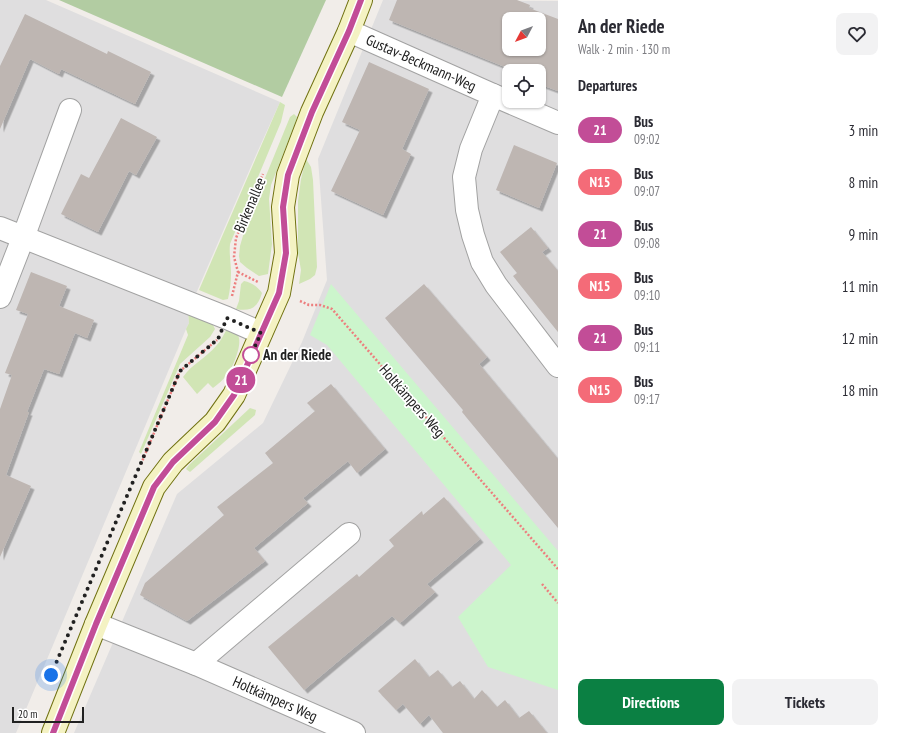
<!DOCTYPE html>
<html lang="en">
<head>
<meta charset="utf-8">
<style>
	:root { --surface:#fff; --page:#f2f2f3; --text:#2b2b33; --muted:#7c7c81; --accent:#0b8043 }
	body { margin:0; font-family:"PT Sans Narrow",sans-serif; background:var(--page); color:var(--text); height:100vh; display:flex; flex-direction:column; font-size:15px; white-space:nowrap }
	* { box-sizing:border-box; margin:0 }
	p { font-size:13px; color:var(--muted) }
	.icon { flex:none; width:22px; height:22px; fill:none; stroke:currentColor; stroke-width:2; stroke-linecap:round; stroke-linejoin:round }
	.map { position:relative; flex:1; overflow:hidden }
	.details { display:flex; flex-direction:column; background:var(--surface); width:340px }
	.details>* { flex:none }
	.badge { padding:0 8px; border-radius:13px; font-size:14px; line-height:26px }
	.needle { width:26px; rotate:229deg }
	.tools { position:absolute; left:502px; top:12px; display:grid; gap:8px }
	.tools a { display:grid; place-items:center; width:44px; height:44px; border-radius:8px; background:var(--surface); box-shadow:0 1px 3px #0004; font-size:20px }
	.scale { position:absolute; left:12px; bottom:10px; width:72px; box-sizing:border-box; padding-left:4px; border:2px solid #212121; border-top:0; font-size:11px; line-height:14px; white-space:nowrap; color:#212121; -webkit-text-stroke:3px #fff; paint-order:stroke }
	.you { position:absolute; width:20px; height:20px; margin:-10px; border:3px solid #fff; border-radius:50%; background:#1a73e8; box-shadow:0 0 0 6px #1a73e833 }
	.map>.badge { position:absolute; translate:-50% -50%; box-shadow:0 0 0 2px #fff }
	h2 { padding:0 20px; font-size:15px; line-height:36px }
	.round { display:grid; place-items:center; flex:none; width:42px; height:42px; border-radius:8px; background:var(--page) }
	.overview { display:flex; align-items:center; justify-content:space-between; height:68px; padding:0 20px }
	h1 { font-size:19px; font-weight:700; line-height:30px }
	.button { display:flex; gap:8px; margin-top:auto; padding:8px 20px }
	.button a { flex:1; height:46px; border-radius:8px; background:var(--accent); color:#fff; font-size:16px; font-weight:700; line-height:46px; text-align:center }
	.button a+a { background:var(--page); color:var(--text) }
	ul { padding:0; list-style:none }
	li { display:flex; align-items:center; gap:12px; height:52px; padding:0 20px }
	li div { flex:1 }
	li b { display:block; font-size:15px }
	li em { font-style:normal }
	li .badge { min-width:44px; font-weight:700; text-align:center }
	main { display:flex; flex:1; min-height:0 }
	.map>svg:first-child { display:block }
	.residential { fill:#dfdedf; fill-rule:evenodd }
	.grass { fill:#d1e5b5 }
	.forest { fill:#b2cca2 }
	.park { fill:#ccf5cc }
	.building { fill:#beb6b2; fill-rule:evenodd; filter:url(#shadow) }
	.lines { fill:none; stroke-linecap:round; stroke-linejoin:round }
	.street-casing { stroke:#a2a2a2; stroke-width:24 }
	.secondary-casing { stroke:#707110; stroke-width:24 }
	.path { stroke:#ed7e7e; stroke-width:2.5; stroke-dasharray:2 2; stroke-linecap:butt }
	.street { stroke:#fff; stroke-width:22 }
	.secondary { stroke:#f4f2c3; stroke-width:22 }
	.line-casing { stroke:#fff; stroke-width:9 }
	.line { stroke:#c24d97; stroke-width:6 }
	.walk { stroke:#212121; stroke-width:4; stroke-dasharray:0 7.2 }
	.stop-dot { fill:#fff; stroke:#c24d97; stroke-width:2 }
	.labels { text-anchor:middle; stroke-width:3.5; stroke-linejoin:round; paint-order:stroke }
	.street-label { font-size:15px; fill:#212121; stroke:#fff }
	.stop-label { font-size:15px; font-weight:bold; fill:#212121; stroke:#fff; text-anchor:start }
</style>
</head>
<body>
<main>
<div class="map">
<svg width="558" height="733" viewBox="0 0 558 733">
	<defs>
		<filter id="shadow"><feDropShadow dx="3.5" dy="3.5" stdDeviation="0" flood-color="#0004"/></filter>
	</defs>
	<rect width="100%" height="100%" fill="#f1ede9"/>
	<!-- residential -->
	<g class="residential">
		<polygon points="0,0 46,0 280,102 256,155 188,312 189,323 186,329 16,733 0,733"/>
		<path d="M383 0 558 1V733H74L177 494 263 423 302 342 327 280 318 159ZM509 19H539V49H509ZM509 71H539V101H509Z"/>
	</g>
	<!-- grass -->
	<g class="grass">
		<path d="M280 102 285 105 281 122 230 244C229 254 231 263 231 273 231 282 230 290 228 299L223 300 199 290Z"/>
		<polygon points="294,114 297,117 295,124 271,185 269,199 272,244 268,274 259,276 247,268 240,262 239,256 240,246 247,222 290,117"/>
		<polygon points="306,159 311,167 313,180 317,267 315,275 310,279 299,284 301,270 298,253 298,201 301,179"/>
		<path d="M244 281C251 282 258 287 262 293 258 307 251 312 236 309L239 301 241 284Z"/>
		<polygon points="188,312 212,323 215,329 210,337 180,364 141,454 139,452 188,335 186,329 189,323"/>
		<path d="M228 327C232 330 238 333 239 338 241 348 233 367 227 375 223 380 218 384 213 388L208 383 197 394 183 377C192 364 206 358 216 346 221 341 224 334 228 327Z"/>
		<polygon points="250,408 256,410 255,415 190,472 186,469 189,465"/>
	</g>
	<!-- forest -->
	<polygon class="forest" points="59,0 326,0 282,97"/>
	<!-- park -->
	<polygon class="park" points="331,284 558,551 558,690 488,667 458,617 511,565 327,345 310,335"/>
	<!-- building -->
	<g class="building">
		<path d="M397 0H517L530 5 529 8 558 19V91L539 84V71H515L389 20ZM509 19H539V49H509Z"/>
		<polygon points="25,14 107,54 108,51 151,72 135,104 61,69 59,74 30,59 0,129 0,66"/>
		<polygon points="369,62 429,89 402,149 411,154 383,215 331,191 360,130 342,122"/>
		<polygon points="121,118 157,137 136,175 129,171 98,232 61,214 81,174 89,178"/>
		<polygon points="514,145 557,163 539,208 496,190"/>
		<polygon points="531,227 548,248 542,252 558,271 558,332 513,276 517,273 500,252"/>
		<polygon points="31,272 67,286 59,306 94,320 87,338 75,333 59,374 44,369 27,412 29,412 6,475 31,486 0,557 0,409 12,375 5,373 28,314 16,310"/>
		<polygon points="424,284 487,357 479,364 558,459 558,528 462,412 463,410 385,318"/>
		<polygon points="331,384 385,449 357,473 348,461 303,498 308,503 254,548 265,561 187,621 140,595 145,583 224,515 217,507 273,463 265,453 315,411 307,403"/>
		<polygon points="444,497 480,539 427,584 435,592 400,623 392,616 304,690 268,647 357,574 359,577 394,546 389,540 422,511 423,515"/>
		<polygon points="415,659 429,677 438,670 452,687 460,681 474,699 482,690 497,707 505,700 519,718 529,711 547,733 443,733 429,715 420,724 403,704 396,710 378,691"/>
	</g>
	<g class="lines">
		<defs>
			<g id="street">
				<polyline points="349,31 493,95 558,123"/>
				<polyline points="493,95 471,149 464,177 467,210 473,235 482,262 496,285 558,366"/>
				<polyline points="0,228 227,318 261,333"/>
				<polyline points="0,297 23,238 70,110"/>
				<polyline points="96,624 196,664 354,733"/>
				<polyline points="196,664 349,534"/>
			</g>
			<polyline id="secondary" points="53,733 96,624 154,487 173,462 215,422 234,395 279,293 286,253 283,207 288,175 312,112 349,31 361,0"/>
		</defs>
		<!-- street casing -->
		<use href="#street" class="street-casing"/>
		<!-- secondary casing -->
		<use href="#secondary" class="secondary-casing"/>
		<!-- path -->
		<g class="path">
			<polyline points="238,272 258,282"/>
			<polyline points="232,296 238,272 234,257 236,238 263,174"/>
			<polyline points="300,301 309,305 320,305 332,309 558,569"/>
			<polyline points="141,464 180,371 217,340"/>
			<polyline points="542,584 558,603"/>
		</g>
		<!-- street -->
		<use href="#street" class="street"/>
		<!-- secondary -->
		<use href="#secondary" class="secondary"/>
	</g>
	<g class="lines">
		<defs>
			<polyline id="line" points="53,733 96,624 154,487 173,462 215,422 234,395 279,293 286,253 283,207 288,175 312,112 349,31 361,0"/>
		</defs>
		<!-- line casing -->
		<use href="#line" class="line-casing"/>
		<!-- line -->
		<use href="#line" class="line"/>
		<!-- walk -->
		<polyline class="walk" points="51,675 180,371 218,339 227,318 261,333 251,355"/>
	</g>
	<!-- markers -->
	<circle class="stop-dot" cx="251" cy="355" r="8"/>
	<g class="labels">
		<!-- street labels -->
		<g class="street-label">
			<text transform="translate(421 63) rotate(24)" y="5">Gustav-Beckmann-Weg</text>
			<text transform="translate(250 205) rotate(-67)" y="5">Birkenallee</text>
			<text transform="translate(412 401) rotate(49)" y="5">Holtkämpers Weg</text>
			<text transform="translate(275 699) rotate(24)" y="5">Holtkämpers Weg</text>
		</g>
		<!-- stop labels -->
		<g class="stop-label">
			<text x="263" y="360">An der Riede</text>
		</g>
	</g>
</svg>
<div class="tools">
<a><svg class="needle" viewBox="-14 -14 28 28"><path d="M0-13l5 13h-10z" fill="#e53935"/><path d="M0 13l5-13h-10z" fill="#7c7c81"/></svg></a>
<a><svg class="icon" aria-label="locate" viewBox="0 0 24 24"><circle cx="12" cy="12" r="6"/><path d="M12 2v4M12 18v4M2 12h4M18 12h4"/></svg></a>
</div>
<div class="scale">20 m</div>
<div class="you" style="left:51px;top:675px"></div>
<b class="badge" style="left:241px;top:380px;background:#c24d97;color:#fff">21</b>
</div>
<section class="details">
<div class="overview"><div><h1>An der Riede</h1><p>Walk · 2 min · 130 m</p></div><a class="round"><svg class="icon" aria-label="heart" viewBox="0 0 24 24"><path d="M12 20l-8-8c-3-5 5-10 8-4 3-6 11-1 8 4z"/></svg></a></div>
<h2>Departures</h2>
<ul>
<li><span class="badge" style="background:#c24d97;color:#fff">21</span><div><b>Bus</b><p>09:02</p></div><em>3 min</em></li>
<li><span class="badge" style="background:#f46b78;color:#fff">N15</span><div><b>Bus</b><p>09:07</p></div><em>8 min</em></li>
<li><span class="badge" style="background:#c24d97;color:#fff">21</span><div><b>Bus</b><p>09:08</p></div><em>9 min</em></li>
<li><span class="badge" style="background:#f46b78;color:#fff">N15</span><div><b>Bus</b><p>09:10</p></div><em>11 min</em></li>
<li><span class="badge" style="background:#c24d97;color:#fff">21</span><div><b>Bus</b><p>09:11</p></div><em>12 min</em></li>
<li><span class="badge" style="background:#f46b78;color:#fff">N15</span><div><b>Bus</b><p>09:17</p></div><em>18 min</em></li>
</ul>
<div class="button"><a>Directions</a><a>Tickets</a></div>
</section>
</main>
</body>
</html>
